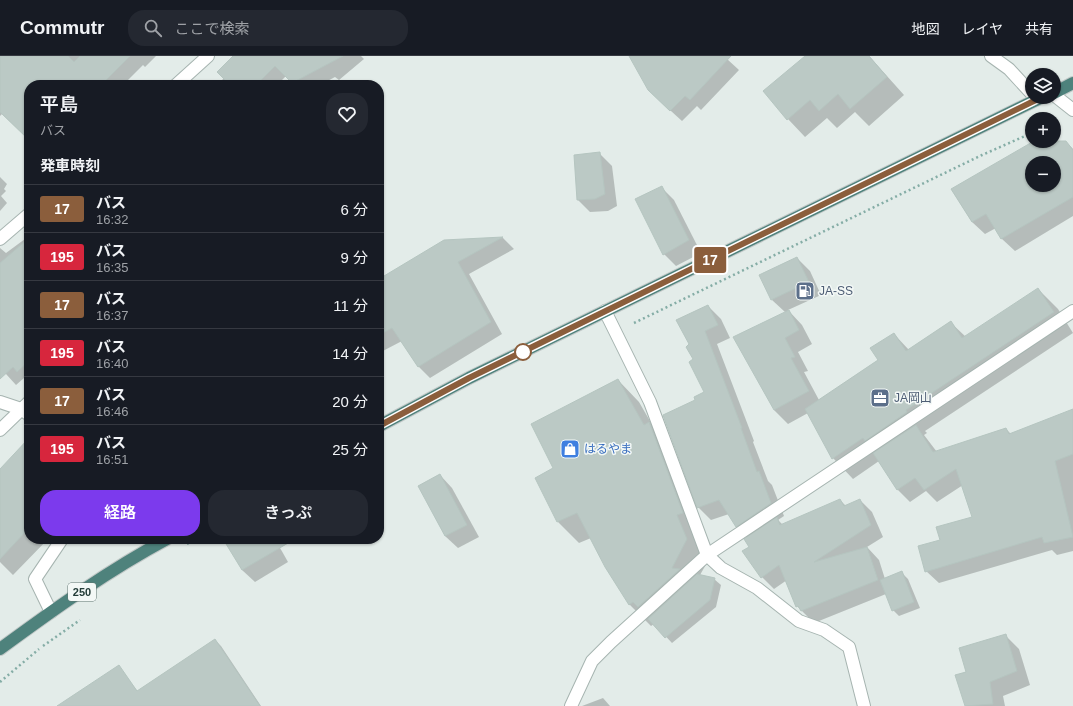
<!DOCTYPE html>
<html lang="ja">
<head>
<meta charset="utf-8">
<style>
	:root { --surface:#171b24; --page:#242831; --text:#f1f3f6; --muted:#9ea1a6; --line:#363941; --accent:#7c3aed }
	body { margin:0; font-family:Helvetica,"Noto Sans JP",sans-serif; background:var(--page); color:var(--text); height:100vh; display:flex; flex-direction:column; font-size:15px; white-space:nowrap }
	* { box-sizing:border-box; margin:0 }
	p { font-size:13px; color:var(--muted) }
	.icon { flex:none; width:22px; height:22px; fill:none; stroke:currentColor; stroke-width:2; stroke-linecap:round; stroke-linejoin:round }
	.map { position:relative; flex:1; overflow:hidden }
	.drawer { position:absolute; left:24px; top:24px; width:360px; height:464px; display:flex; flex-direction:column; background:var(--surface); border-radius:16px; box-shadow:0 1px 3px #0004 }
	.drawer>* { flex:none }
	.badge { padding:0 8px; border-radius:3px; font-size:14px; line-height:26px }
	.fabs { position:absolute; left:1025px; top:12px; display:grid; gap:8px }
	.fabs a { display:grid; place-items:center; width:36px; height:36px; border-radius:50%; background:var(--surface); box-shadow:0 1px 3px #0004; font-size:20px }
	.map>.badge { position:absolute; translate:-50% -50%; box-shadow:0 0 0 2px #fff }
	h2 { padding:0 16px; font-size:15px; line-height:36px }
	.round { display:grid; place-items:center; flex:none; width:42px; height:42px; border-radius:16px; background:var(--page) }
	.summary { display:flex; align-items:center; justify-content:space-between; height:68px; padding:0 16px }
	h1 { font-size:19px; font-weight:600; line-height:30px }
	.action { display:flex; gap:8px; margin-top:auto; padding:8px 16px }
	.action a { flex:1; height:46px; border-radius:16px; background:var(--accent); color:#fff; font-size:16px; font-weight:600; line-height:46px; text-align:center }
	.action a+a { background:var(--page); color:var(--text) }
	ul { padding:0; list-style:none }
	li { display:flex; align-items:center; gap:12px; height:48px; padding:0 16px; border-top:1px solid var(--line) }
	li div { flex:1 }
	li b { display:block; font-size:15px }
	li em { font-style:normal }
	li .badge { min-width:44px; font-weight:700; text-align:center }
	header { display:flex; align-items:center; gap:24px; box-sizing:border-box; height:56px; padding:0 20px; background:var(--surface); border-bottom:1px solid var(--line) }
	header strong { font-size:19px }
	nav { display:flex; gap:22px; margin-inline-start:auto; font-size:14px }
	.search { width:280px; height:36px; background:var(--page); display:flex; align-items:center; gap:10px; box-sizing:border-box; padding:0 14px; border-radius:16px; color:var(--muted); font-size:15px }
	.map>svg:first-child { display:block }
	.shadow { fill:#0003; fill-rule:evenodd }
	.building { fill:#bbc9c5; stroke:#b5c5c0; fill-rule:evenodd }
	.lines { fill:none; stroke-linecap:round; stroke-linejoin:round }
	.minor-casing { stroke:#a6b4b0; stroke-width:14 }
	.trunk-casing { stroke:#c1c8c7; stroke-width:14 }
	.path { stroke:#85ada6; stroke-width:2.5; stroke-dasharray:2 3; stroke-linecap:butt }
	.minor { stroke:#fff; stroke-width:12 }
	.trunk { stroke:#4e827c; stroke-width:12 }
	.line-casing { stroke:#fff; stroke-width:9 }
	.line { stroke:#8b5e3c; stroke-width:6 }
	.stop-dot { fill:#fff; stroke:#8b5e3c; stroke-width:2 }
	.labels { text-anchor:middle; stroke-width:3; stroke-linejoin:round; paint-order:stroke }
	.shield { fill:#f3f8f6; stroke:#617471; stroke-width:1 }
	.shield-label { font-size:11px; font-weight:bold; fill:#233c38 }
	.service-label { font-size:12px; fill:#4e5e75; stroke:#f3f8f6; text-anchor:start }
	.shop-label { font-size:12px; fill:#366cbe; stroke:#f3f8f6; text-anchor:start }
</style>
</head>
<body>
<header>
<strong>Commutr</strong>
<div class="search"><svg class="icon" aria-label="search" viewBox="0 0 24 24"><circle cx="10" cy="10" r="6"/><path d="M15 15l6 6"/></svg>ここで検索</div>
<nav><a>地図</a><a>レイヤ</a><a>共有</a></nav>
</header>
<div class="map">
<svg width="1073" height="650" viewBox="0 0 1073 650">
	<rect width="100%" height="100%" fill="#e3ece9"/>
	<!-- shadow -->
	<g class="shadow">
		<polygon points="0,0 156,0 145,11 143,9 123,29 29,29 29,83 2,58 0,60"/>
		<polygon points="234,0 361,0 364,3 339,24 335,21 320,29 295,29 286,20 277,29 224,29 221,25 224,22"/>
		<polygon points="647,0 730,0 727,3 739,14 701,54 697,50 682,65 660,45"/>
		<polygon points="806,0 869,0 904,39 869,70 855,56 837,72 827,62 805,81 788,63"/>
		<path d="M1036 85H1065L1073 93V160L1015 195 1002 183 996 172 985 178 972 166 952 134ZM1032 107H1054V129H1032Z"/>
		<polygon points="599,97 612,110 617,150 608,155 590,156 578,144"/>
		<polygon points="0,121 7,128 4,133 6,135 1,140 7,147 0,155"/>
		<polygon points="662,132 674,144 701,197 676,210 664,198"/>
		<polygon points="29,180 29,325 24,322 16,329 6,318 0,315 0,192 6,197"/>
		<polygon points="503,182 514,193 469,218 502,278 430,322 418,310 402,285 379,297 379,224 444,185"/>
		<polygon points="797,202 810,215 821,239 788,254 802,269 812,288 798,296 808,315 804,316 819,344 879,304 894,278 909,294 950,266 966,281 1038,233 1058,253 1073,277 925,375 927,377 924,379 937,396 1006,373 1011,378 1073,354 1073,495 1057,499 1052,494 939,527 926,515 941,485 974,461 963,429 937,446 926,435 910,446 897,433 879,405 853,423 833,402 808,357 788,368 774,354 785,256 772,244"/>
		<polygon points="708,250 721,263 730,282 717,288 754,385 753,386 768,425 772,429 784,460 778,464 783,469 840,444 846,450 860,444 872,456 883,481 867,491 879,504 885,523 902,517 908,523 920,552 899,560 893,554 886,538 814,567 797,550 787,524 774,533 762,521 748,482 737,470 729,458 711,464 698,451 697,344 706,337 690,289"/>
		<polygon points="618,324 639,346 654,372 708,505 700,519 714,523 721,529 716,551 672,587 654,568 651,570 630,549 591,482 579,487 558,466 555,412"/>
		<polygon points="29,383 29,483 48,483 13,519 0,506 0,414"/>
		<polygon points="440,419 452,432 479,481 458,492 445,480 419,430"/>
		<polygon points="226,483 275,483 288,506 255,526 242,514"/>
		<polygon points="1005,579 1019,593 1030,629 1003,640 1005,650 966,650 956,619 967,616"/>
		<polygon points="215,584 221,590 261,650 68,650 118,610 138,636"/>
		<polygon points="603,642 610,650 582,650"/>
	</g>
	<!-- building -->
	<g class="building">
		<polygon points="0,0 68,0 74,6 80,0 130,0 101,29 29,29 29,84 0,56"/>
		<polygon points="233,0 343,0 292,27 275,10 256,29 230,29 217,16"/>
		<polygon points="629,0 731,0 690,44 685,40 670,55 648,34"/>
		<polygon points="805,0 869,0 887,21 850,53 838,38 819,55 810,44 787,64 763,35"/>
		<path d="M1034 85H1066L1073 94V141L1001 183 986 158 972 166 951 133ZM1032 107H1054V129H1032Z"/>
		<polygon points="600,96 605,138 595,143 577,144 574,99"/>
		<polygon points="662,130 689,184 663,199 635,143"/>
		<polygon points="503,181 458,206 491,266 418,311 392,272 379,279 379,223 444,184"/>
		<polygon points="29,182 29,305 17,316 13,311 0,323 0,207"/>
		<polygon points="797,201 809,226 771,244 759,219"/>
		<polygon points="1038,232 1054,256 906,354 907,356 865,385 863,382 832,403 805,353 878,304 870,292 894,277 906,295 951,265 962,282"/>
		<polygon points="708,249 718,269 705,275 742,372 741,372 757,416 759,415 771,447 736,471 719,444 697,452 663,359 695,344 694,341 704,336 689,306 693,303 686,291 689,288 676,264"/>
		<polygon points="789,254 799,274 785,282 795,301 791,302 809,335 774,354 733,281"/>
		<polygon points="618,323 644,369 649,366 683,457 677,459 687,483 672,512 680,513 638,551 633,546 629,549 605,511 577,457 557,466 535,422 553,412 531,368"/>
		<polygon points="1073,353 1073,398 1055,405 1073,481 1044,487 1042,481 925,516 918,490 940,484 936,471 972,461 956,413 924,434 915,422 897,434 873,397 916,369 933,396 1006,372 1009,378"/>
		<polygon points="29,382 29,472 0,503 0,413"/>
		<polygon points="440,418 467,469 445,480 418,430"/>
		<polygon points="840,443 844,450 860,443 871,469 814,506 867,491 878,524 801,555 798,550 796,551 779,509 761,522 742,495 749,491 744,483 777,461 780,469"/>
		<polygon points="223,483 295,483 242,514"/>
		<polygon points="902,515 914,546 892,555 880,524"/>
		<polygon points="697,518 715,522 710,544 665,582 648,563"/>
		<polygon points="1006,578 1017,615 990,626 993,648 965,650 955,619 966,616 959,592"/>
		<polygon points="215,583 260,650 57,650 119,609 137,635"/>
	</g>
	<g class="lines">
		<defs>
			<g id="minor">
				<polyline points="991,0 1009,13 1032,38"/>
				<polyline points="176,29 208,0"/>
				<polyline points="1054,39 1073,54"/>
				<polyline points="0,183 29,158"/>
				<polyline points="605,255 650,346 707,499 721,512 757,532 799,565 824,574 849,591 864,650"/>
				<polyline points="0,346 21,353 29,359"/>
				<polyline points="0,374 29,346"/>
				<polyline points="51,556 35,523 62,483"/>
				<polyline points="571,650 592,605 611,586 707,499 1073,255"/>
			</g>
			<g id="trunk">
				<polyline points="1054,37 1073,27"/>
				<polyline points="379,370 469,322 1042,41"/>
				<path d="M0 593C53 554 109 514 167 483"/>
			</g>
		</defs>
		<!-- minor casing -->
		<use href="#minor" class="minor-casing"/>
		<!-- trunk casing -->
		<use href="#trunk" class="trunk-casing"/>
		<!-- path -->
		<g class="path">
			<polyline points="634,267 982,99 1032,77"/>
			<polyline points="187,488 195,483"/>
			<polyline points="43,590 80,564"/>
			<polyline points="0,626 39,593"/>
		</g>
		<!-- minor -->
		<use href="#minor" class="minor"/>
		<!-- trunk -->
		<use href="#trunk" class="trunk"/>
	</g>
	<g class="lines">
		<defs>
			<polyline id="line" points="379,370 469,322 1042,41"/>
		</defs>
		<!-- line casing -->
		<use href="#line" class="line-casing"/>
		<!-- line -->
		<use href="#line" class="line"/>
	</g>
	<!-- icons -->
	<defs>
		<symbol id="fuel-square" viewBox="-11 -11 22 22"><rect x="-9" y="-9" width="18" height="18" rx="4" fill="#5c6f8a" stroke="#f3f8f6"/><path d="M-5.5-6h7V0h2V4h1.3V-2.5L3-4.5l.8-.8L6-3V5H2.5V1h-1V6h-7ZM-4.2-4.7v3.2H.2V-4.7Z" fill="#fff"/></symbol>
		<symbol id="office-square" viewBox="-11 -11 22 22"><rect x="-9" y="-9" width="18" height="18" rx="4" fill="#5c6f8a" stroke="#f3f8f6"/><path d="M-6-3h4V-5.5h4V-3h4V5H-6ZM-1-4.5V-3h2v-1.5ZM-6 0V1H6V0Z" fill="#fff"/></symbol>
		<symbol id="shop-square" viewBox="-11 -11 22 22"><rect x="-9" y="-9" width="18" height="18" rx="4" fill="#3f7fe0" stroke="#f3f8f6"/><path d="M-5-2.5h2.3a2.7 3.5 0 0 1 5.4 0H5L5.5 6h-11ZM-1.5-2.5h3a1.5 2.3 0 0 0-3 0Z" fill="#fff"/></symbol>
	</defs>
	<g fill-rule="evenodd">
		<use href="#fuel-square" x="794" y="224" width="22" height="22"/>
		<use href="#office-square" x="869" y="331" width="22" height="22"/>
		<use href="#shop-square" x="559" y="382" width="22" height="22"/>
	</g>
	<!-- markers -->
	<circle class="stop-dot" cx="523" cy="296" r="8"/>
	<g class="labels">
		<!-- shield labels -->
		<rect class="shield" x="68" y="527" width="28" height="18" rx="3"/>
		<g class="shield-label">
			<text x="82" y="540">250</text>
		</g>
		<!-- service labels -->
		<g class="service-label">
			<text x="819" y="239">JA-SS</text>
			<text x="894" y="346">JA岡山</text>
		</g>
		<!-- shop labels -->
		<g class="shop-label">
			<text x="584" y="397">はるやま</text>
		</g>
	</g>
</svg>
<div class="fabs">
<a><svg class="icon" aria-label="layers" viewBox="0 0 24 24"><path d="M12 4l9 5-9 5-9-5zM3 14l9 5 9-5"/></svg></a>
<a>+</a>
<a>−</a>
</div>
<b class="badge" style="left:710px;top:204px;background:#8b5e3c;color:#fff">17</b>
<section class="drawer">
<div class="summary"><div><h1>平島</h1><p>バス</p></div><a class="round"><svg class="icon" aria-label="heart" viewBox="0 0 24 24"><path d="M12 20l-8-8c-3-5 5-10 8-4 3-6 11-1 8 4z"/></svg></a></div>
<h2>発車時刻</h2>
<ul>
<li><span class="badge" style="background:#8b5e3c;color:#fff">17</span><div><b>バス</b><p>16:32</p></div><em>6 分</em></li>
<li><span class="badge" style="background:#d7263d;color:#fff">195</span><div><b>バス</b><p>16:35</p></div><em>9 分</em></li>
<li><span class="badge" style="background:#8b5e3c;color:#fff">17</span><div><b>バス</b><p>16:37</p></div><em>11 分</em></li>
<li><span class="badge" style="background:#d7263d;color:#fff">195</span><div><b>バス</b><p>16:40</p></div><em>14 分</em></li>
<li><span class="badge" style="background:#8b5e3c;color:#fff">17</span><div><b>バス</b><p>16:46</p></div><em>20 分</em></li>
<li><span class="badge" style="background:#d7263d;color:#fff">195</span><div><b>バス</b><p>16:51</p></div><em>25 分</em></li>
</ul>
<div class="action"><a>経路</a><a>きっぷ</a></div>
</section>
</div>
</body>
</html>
